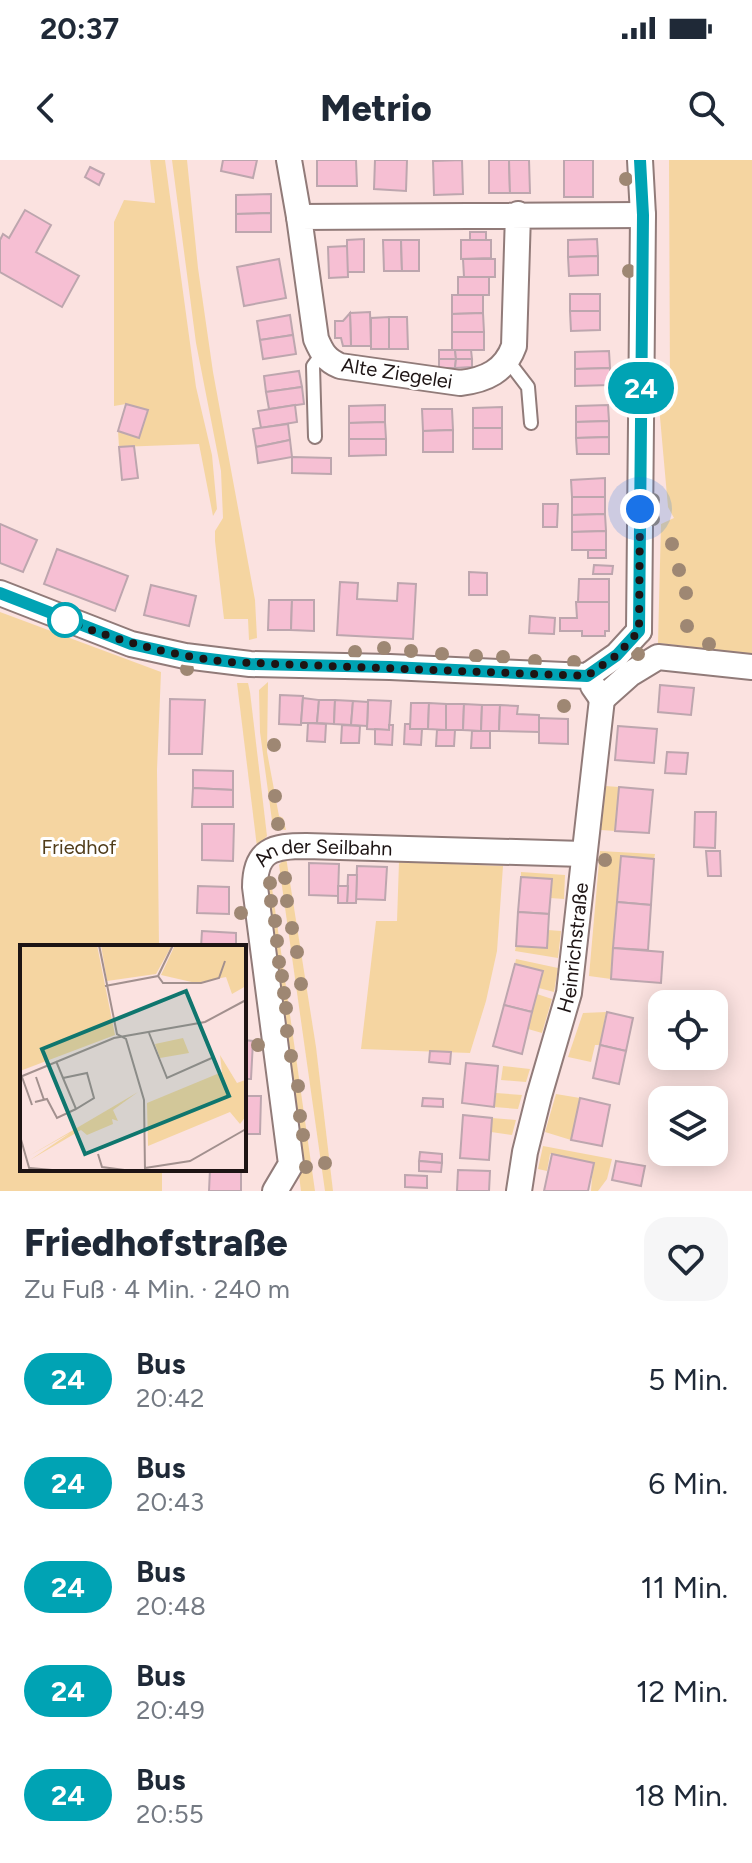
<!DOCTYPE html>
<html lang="de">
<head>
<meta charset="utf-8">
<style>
	:root { --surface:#fff; --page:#f6f6f7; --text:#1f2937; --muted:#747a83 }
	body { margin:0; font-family:Figtree,sans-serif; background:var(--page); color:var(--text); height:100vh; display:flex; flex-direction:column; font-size:30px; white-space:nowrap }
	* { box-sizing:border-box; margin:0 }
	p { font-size:26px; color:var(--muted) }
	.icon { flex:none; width:44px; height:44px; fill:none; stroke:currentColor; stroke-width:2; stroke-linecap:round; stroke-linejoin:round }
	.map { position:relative; height:1031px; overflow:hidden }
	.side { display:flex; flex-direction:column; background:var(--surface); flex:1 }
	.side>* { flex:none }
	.badge { padding:0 16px; border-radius:26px; font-size:28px; line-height:52px }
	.controls { position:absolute; left:648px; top:830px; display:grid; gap:16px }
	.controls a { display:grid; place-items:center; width:80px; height:80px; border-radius:16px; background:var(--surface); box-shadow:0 4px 20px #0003; font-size:40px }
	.you { position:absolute; width:40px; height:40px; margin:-20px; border:6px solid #fff; border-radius:50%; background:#1a73e8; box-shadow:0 0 0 12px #1a73e833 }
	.map>.badge { position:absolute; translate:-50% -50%; box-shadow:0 0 0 4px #fff }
	.round { display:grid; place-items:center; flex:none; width:84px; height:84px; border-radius:24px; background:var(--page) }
	.overview { display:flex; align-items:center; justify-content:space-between; height:136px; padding:0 24px }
	h1 { font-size:38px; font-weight:800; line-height:60px }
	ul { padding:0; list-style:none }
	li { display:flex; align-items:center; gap:24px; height:104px; padding:0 24px }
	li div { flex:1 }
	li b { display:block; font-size:30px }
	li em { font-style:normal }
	li .badge { min-width:88px; font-weight:700; text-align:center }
	.status { display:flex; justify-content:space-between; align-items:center; height:56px; padding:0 40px; background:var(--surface); direction:ltr }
	.status svg { height:22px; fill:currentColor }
	header { display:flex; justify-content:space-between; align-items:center; height:104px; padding:0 24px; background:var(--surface); font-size:36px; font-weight:800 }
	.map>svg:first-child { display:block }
	.green { fill:#f5d5a1 }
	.building { fill:#f6bfd3; stroke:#bda6ae; stroke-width:2 }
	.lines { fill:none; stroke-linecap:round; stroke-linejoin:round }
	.service-casing { stroke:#917b79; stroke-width:16 }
	.minor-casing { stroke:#917b79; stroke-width:28 }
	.service { stroke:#fff; stroke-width:12 }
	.minor { stroke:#fff; stroke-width:24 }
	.tree { fill:#9e8773 }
	.line-casing { stroke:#fff; stroke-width:18 }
	.line { stroke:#00a3b4; stroke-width:12 }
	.walk { stroke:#1d1414; stroke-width:8; stroke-dasharray:0 14.4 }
	.stop-dot { fill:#fff; stroke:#00a3b4; stroke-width:4 }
	.labels { text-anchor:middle; stroke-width:6; stroke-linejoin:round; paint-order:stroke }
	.street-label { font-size:20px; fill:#1d1414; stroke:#fff }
	.park-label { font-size:20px; fill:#513d1a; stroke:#fff }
	.inset-road { fill:none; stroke:#a2908e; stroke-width:2 }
	.view { fill:#0f766e; fill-opacity:0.15; stroke:#0f766e; stroke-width:4 }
	.inset-edge { fill:none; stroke:#1d1414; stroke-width:4 }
</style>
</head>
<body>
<div class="status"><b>20:37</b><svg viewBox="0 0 49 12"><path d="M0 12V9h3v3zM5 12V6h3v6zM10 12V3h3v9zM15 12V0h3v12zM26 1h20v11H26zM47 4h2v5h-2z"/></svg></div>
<header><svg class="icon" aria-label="back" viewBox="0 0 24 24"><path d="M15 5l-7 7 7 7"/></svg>Metrio<svg class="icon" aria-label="search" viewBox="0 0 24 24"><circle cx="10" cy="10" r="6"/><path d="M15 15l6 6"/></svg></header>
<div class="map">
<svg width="752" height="1031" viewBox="0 0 752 1031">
	<rect width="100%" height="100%" fill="#fbe2e0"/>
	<!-- green -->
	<g class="green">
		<polygon points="150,0 165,0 196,227 212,295 217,349 213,356 199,284 119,287 118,271 139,277 148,251 126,244 114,246 114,62 124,40 155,43"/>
		<polygon points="172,0 187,0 198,108 213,212 255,440 257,478 249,480 248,459 224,459 215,381 215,371 223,358 221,311 196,183"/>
		<polygon points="669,0 752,0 752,494 658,483 661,364 674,358 668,347 659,246 670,227"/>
		<polygon points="0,452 161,512 157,610 159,787 22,787 22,1009 162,1009 162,1031 0,1031"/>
		<polygon points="268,522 267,592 279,656 283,658 286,670 273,668 260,572 259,530"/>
		<polygon points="237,523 248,523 250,532 267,676 257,687"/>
		<polygon points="605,626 619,627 615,671 601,670"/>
		<polygon points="600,691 655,694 654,699 621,697 611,819 589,816"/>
		<polygon points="286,697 316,887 333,1031 325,1031 279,705"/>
		<polygon points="399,702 503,706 497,791 486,841 470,893 361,889 376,761 397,761"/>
		<polygon points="269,707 315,1031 301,1031 263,725"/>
		<polygon points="521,712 565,715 564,739 550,738 551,719 521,717"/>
		<polygon points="548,770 561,771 558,798 515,791 516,786 546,788"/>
		<polygon points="516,799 558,808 554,832 539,828 543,811 515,804"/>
		<polygon points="537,834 552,839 542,873 528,869"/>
		<polygon points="606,852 600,885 595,885 591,902 568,897 583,853"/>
		<polygon points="503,906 530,909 526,922 501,920"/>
		<polygon points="496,933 522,935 518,949 494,947"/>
		<polygon points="556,934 580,938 571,980 545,972"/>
		<polygon points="492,958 516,960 512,975 491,972"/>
		<polygon points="543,986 612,999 607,1019 598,1031 591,1031 593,1003 550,994 547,1011 538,1009"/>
	</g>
	<!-- building -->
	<g class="building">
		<polygon points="223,0 257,0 253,18 221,11"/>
		<polygon points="317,0 356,0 357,26 317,26"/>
		<polygon points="375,0 407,0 406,31 374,29"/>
		<polygon points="462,0 463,34 434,35 433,1"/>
		<polygon points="489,0 509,0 510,33 489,33"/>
		<polygon points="509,0 529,0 530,33 510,33"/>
		<rect x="564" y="0" width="29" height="37"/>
		<polygon points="90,7 104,14 99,25 85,17"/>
		<polygon points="271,34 271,53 236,54 236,35"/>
		<polygon points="25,50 51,65 36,92 79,116 62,147 0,112 0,80 3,74 9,78"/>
		<polygon points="271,53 271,72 236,72 236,54"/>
		<rect x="470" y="72" width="16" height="8"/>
		<polygon points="364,79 364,112 347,112 347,80"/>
		<polygon points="597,79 598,96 568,97 568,80"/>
		<polygon points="383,80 401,80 402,111 384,111"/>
		<polygon points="401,80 419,80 419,111 402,111"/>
		<polygon points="461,80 491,80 491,98 461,99"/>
		<polygon points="347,86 348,117 329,118 328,87"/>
		<polygon points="598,96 598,115 569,116 568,97"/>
		<polygon points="279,99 286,138 244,146 237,107"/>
		<polygon points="463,99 495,99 495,117 464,117"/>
		<rect x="458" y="117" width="31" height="18"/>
		<rect x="570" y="134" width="30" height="17"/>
		<polygon points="452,135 483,135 483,153 452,154"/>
		<polygon points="570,151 600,151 600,170 571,171"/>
		<polygon points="370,152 371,186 351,186 350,153"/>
		<polygon points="350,153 351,186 343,186 341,178 335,178 335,161 343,161"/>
		<polygon points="483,153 484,172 452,172 452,154"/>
		<polygon points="290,155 293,175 260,180 257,161"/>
		<polygon points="389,157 407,157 408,189 389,189"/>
		<polygon points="389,157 389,189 371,189 371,158"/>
		<rect x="452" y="172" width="32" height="18"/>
		<polygon points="293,175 296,194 263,199 260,180"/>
		<polygon points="439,190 455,190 456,199 439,199"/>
		<polygon points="455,190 471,190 472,199 456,199"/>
		<polygon points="609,191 610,208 575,209 575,192"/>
		<polygon points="439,199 456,199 455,208 439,208"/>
		<polygon points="456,199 472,199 472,207 455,208"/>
		<polygon points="610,208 610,225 575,226 575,209"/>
		<polygon points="299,211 302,227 266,232 264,216"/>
		<polygon points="302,227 304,244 269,249 266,232"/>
		<polygon points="126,244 148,250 139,278 118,271"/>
		<polygon points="295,245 297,262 261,268 258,251"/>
		<polygon points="385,245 385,262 349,263 349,246"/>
		<polygon points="608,245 609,261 576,262 576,246"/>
		<polygon points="502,247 502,268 473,268 473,248"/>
		<polygon points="422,249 452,249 453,270 423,271"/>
		<polygon points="609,261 609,277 576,278 576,262"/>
		<polygon points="385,262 386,279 349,279 349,263"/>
		<polygon points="288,264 290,280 256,287 253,269"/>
		<rect x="473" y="268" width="29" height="21"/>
		<polygon points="453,270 453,292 423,292 423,271"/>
		<polygon points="609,277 609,294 577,294 576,278"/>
		<polygon points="349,279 386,279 386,295 349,296"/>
		<polygon points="290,280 292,297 258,303 256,287"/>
		<polygon points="134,286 138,318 122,320 119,287"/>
		<polygon points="292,297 331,298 331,314 292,313"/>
		<polygon points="605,318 605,337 572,337 571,320"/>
		<polygon points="572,337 605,337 605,354 572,355"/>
		<polygon points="543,344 558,344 557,367 543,367"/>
		<polygon points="605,354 606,371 572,372 572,355"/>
		<polygon points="0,364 37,380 23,412 0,403"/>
		<polygon points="606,371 606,390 572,390 572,372"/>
		<polygon points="57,389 128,416 115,451 44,424"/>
		<rect x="588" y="390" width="18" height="8"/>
		<polygon points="594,405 613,406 612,414 593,414"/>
		<polygon points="469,412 487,413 487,435 469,435"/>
		<polygon points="579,419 609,419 609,442 578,442"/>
		<polygon points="340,422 358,423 357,439 397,441 398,423 416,424 413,479 337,475"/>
		<polygon points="151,425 196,436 189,466 144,455"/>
		<polygon points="269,440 292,440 291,470 268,470"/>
		<polygon points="292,440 314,440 314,471 291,470"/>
		<polygon points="576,442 609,442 609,471 605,471 605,476 582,476 582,471 560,471 560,458 577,458"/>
		<polygon points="530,456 555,458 554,474 529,473"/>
		<polygon points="660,525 694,528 691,555 658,552"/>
		<polygon points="280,535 303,536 301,565 279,564"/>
		<polygon points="303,538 319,540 317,563 301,563"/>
		<polygon points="170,539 205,540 202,594 169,594"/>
		<polygon points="319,540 335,540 334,564 317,563"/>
		<polygon points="335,540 353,541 351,565 334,564"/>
		<polygon points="368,540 391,541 389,570 367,569"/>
		<polygon points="353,541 368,542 367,566 351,565"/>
		<polygon points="411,543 429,543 428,569 410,569"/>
		<polygon points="429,543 446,544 446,570 428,569"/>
		<polygon points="446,544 464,544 463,570 446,570"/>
		<polygon points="464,544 482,545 481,571 463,570"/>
		<polygon points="482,545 500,545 499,571 481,571"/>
		<polygon points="500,545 518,546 517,554 539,555 539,572 499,571"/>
		<polygon points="539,558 568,559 568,584 539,583"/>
		<polygon points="308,563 326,564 325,582 307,581"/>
		<polygon points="405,564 410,564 410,569 422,569 421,585 404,584"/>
		<polygon points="342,565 360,566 359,583 341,583"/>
		<polygon points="389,565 393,565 392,585 375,584 375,569 389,570"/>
		<polygon points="618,566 657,569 654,603 615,600"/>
		<polygon points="437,570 455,570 454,586 436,586"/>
		<polygon points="472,571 490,571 490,588 471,588"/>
		<polygon points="667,592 688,593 686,614 665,613"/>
		<polygon points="193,610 233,611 233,630 193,628"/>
		<polygon points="619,627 653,630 649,673 615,671"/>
		<polygon points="193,628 233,630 233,647 192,647"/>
		<polygon points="695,652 716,652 715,688 694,687"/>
		<polygon points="202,664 234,664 233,701 202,700"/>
		<polygon points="706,691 720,691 721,716 708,716"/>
		<polygon points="621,696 654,699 651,745 617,742"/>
		<polygon points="309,703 339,704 338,736 309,735"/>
		<polygon points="357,706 387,707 385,740 356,739"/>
		<polygon points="348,715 357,715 356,743 347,743"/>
		<polygon points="521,717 552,719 549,754 518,752"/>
		<polygon points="198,726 229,727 229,754 197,753"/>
		<polygon points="338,726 348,726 347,743 338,743"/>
		<polygon points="617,742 651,745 648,790 613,788"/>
		<polygon points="518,752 549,754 547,788 516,786"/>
		<polygon points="202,771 236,773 236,787 201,787"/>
		<polygon points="613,788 663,792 661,823 611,819"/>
		<polygon points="515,804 543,811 532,852 504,845"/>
		<polygon points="504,845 532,852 522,894 493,886"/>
		<polygon points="607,852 633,858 626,891 600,885"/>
		<polygon points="244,880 253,881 251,919 244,919"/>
		<polygon points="600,885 626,891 619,924 593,918"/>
		<polygon points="430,891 451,892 450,904 429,902"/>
		<polygon points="466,903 498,906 494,947 462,943"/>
		<polygon points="244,936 261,936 260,974 244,974"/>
		<polygon points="423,938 443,939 443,947 422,946"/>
		<polygon points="580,938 610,945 602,986 571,980"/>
		<polygon points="463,955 492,958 489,1000 460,998"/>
		<polygon points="420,992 442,994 442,1003 419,1001"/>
		<polygon points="552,994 594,1003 588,1031 544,1031"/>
		<polygon points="419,1001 442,1003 441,1012 419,1011"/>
		<polygon points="616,1001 645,1006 641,1026 612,1020"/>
		<polygon points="210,1009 241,1009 241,1031 209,1031"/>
		<polygon points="458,1010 490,1011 489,1031 457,1031"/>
		<polygon points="405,1015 427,1016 427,1028 405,1027"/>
	</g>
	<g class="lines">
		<defs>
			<g id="service">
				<polyline points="508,201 528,227 531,263"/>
				<polyline points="315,277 313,206 322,194"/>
			</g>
			<g id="minor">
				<polyline points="289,0 299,57"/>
				<path d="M518 54 514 186C505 211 486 220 460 223L340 206C326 200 322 193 316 179L299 57 643 55"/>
				<polyline points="0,433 131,484 185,496 250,504 390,507 587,516 617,495 639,471"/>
				<polyline points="639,471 643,55 640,0"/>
				<polyline points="593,526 602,539 630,514 658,497 752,507"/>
				<path id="s1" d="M275 1031 291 1004 255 727C255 690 273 686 306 686L583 694"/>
				<path id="s2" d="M519 1031 525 992 539 936 569 833 602 539"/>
			</g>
		</defs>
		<!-- service casing -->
		<use href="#service" class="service-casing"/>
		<!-- minor casing -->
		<use href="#minor" class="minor-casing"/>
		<!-- service -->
		<use href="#service" class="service"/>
		<!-- minor -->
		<use href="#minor" class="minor"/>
	</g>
	<!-- trees -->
	<g class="tree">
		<circle cx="626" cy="19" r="7"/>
		<circle cx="629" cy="111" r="7"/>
		<circle cx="629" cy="206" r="7"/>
		<circle cx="653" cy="340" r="7"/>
		<circle cx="653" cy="359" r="7"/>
		<circle cx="672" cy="384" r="7"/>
		<circle cx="679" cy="410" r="7"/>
		<circle cx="686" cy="433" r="7"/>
		<circle cx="687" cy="466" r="7"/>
		<circle cx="709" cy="484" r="7"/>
		<circle cx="384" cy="488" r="7"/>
		<circle cx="411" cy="491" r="7"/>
		<circle cx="355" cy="492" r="7"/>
		<circle cx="442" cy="494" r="7"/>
		<circle cx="638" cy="494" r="7"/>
		<circle cx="476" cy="496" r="7"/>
		<circle cx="503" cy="497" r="7"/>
		<circle cx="535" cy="501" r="7"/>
		<circle cx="574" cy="502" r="7"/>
		<circle cx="187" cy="509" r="7"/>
		<circle cx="564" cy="546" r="7"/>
		<circle cx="274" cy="585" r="7"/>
		<circle cx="275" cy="636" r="7"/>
		<circle cx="278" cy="664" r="7"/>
		<circle cx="605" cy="700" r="7"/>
		<circle cx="285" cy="718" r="7"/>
		<circle cx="270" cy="723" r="7"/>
		<circle cx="271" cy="741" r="7"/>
		<circle cx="287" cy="741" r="7"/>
		<circle cx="241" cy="753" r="7"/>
		<circle cx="275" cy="761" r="7"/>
		<circle cx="292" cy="768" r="7"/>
		<circle cx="277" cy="781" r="7"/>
		<circle cx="297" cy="792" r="7"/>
		<circle cx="279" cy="802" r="7"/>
		<circle cx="282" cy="816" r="7"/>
		<circle cx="301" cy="824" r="7"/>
		<circle cx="284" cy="833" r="7"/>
		<circle cx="286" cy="848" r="7"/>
		<circle cx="287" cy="871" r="7"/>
		<circle cx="258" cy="885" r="7"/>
		<circle cx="291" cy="896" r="7"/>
		<circle cx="298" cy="926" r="7"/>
		<circle cx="300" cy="956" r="7"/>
		<circle cx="303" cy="975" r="7"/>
		<circle cx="325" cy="1003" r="7"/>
		<circle cx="306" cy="1007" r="7"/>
	</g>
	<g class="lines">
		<defs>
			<polyline id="line" points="0,433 131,484 185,496 250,504 390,507 587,516 617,495 639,471 643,55 640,0"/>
		</defs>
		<!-- line casing -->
		<use href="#line" class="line-casing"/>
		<!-- line -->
		<use href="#line" class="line"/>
		<!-- walk -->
		<path class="walk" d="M65 460C121 482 166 494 226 502L587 516 617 495 639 471 640 349"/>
	</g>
	<!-- markers -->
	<circle class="stop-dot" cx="65" cy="460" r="16"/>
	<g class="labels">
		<!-- street labels -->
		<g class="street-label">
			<text transform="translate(397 213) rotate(9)" y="7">Alte Ziegelei</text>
			<text dy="7" stroke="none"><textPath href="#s1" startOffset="404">An der Seilbahn</textPath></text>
			<text dy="7" stroke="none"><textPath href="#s2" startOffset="250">Heinrichstraße</textPath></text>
		</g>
		<!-- park labels -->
		<g class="park-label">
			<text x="79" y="694">Friedhof</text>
		</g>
	</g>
	<!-- overview -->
	<g transform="translate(20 785)">
		<rect width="226" height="226" fill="#fbe2e0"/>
		<path d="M0 0H77L95 90 0 126ZM81 0H152L136 29 87 36ZM155 0H226V41L212 49 206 32 176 38 141 30ZM163 93 169 108 140 113 135 99ZM200 110 217 138 225 135 226 171 220 179 210 167 128 201 127 158 202 127ZM118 147 93 165 98 176 92 174 93 179 67 190 61 185 10 215 50 188 9 211Z" fill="#f5d5a1"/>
		<path class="inset-road" d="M79 0 97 89 106 94 124 155 125 226M138 31 143 38H181L199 33 205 16M85 41 138 31 153 0M129 88 147 133 194 112M36 116 43 133 56 164 74 153 67 128 43 133M0 132 94 93 185 77 226 55M2 132 12 160M16 132 24 155M15 157 27 154 37 173 56 164M0 191 10 226M78 209 82 222 112 226M10 223 43 226M125 223 170 216 226 184"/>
		<path class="view" d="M166 46 209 151 65 209 22 104Z"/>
		<rect width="226" height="226" class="inset-edge"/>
	</g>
</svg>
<div class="controls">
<a><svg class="icon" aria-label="locate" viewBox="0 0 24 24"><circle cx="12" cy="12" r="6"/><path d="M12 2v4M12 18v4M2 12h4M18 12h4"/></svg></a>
<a><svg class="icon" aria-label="layers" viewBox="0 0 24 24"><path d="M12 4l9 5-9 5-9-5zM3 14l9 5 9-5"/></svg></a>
</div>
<div class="you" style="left:640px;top:349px"></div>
<b class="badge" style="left:641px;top:228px;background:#00a3b4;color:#fff">24</b>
</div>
<section class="side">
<div class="overview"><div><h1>Friedhofstraße</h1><p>Zu Fuß · 4 Min. · 240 m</p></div><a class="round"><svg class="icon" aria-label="heart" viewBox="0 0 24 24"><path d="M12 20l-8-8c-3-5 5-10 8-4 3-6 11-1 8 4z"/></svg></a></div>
<ul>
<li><span class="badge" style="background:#00a3b4;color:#fff">24</span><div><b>Bus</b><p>20:42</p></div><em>5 Min.</em></li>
<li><span class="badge" style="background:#00a3b4;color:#fff">24</span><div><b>Bus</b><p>20:43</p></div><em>6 Min.</em></li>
<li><span class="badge" style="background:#00a3b4;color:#fff">24</span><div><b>Bus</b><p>20:48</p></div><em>11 Min.</em></li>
<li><span class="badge" style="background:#00a3b4;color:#fff">24</span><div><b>Bus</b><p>20:49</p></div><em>12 Min.</em></li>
<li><span class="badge" style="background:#00a3b4;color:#fff">24</span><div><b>Bus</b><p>20:55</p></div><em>18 Min.</em></li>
</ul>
</section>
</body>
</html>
